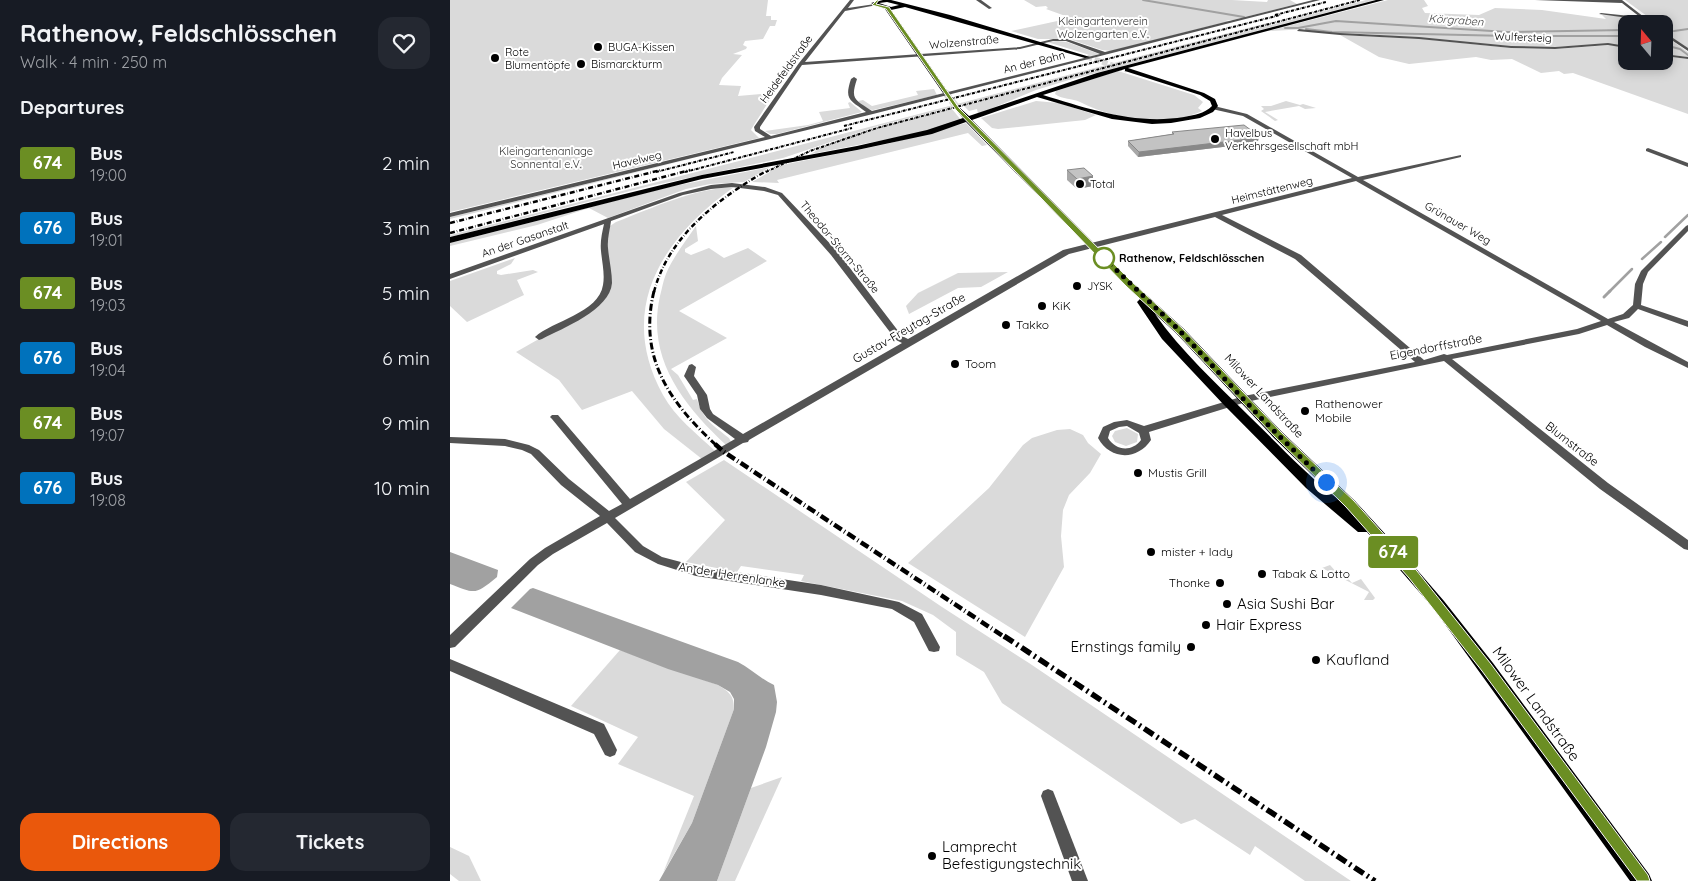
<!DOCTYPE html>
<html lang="en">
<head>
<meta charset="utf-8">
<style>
	:root { --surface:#171b24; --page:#242831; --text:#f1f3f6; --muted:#9ea1a6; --accent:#ea580c }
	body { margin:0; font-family:Quicksand,sans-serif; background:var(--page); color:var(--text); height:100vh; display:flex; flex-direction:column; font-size:19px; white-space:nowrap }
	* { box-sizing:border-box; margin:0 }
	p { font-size:16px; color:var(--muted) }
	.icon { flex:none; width:28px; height:28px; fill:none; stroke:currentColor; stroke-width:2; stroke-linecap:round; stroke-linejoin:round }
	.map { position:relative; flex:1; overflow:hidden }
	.sheet { display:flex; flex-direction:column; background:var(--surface); width:450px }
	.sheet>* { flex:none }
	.badge { padding:0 10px; border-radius:4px; font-size:18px; line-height:32px }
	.needle { width:32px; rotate:341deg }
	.buttons { position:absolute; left:1168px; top:15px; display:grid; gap:10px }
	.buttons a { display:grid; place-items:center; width:55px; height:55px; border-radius:10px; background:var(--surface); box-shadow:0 2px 12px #0003; font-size:25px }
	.you { position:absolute; width:25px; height:25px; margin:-12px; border:4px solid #fff; border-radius:50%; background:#1a73e8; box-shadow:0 0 0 8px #1a73e833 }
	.map>.badge { position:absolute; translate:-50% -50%; box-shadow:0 0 0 2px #fff }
	h2 { padding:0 20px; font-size:19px; line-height:45px }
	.round { display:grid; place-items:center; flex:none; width:52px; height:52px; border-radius:15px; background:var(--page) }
	.headline { display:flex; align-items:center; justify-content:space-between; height:85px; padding:0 20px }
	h1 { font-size:24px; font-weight:700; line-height:38px }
	.action { display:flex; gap:10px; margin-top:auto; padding:10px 20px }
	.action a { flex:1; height:58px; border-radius:15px; background:var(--accent); color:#fff; font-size:20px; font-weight:700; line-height:58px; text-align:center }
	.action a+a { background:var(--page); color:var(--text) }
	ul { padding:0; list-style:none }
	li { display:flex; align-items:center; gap:15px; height:65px; padding:0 20px }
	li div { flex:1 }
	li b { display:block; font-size:19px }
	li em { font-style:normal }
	li .badge { min-width:55px; font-weight:700; text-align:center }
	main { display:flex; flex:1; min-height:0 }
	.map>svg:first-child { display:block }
	.green { fill:#dadada }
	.water { fill:#a1a1a1 }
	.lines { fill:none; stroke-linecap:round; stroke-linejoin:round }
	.stream-far2 { stroke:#a1a1a1; stroke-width:2 }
	.stream-far1 { stroke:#a1a1a1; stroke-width:2.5 }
	.stream { stroke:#a1a1a1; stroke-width:3 }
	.primary-tunnel-far1 { stroke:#d9d9d9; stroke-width:5.5; stroke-dasharray:5.5 2.5; stroke-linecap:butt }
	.primary-tunnel { stroke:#d9d9d9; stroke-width:7; stroke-dasharray:7 4; stroke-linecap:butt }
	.street { fill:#535353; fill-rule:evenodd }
	.primary { fill:#000; fill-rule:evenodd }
	.rail-far4 { stroke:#000; stroke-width:2; stroke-dasharray:3 1 0.5 1; stroke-linecap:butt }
	.rail-far3 { stroke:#000; stroke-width:2.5; stroke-dasharray:5 2 0.5 2; stroke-linecap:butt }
	.rail-far2 { stroke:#000; stroke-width:3; stroke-dasharray:7 2.5 1 2.5; stroke-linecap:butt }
	.rail-far1 { stroke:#000; stroke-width:4.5; stroke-dasharray:9 3 1 3; stroke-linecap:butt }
	.rail { stroke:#000; stroke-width:5.5; stroke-dasharray:11 4 2 4; stroke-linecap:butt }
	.wall { fill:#a8a8a8 }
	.shaded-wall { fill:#888 }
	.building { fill:#c3c3c3; stroke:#888 }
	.line { fill:#6b8e23; stroke:#fff }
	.walk { stroke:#000; stroke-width:5; stroke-dasharray:0 9 }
	.poi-dot { fill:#000; stroke:#fff; stroke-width:2 }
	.stop-dot { fill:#fff; stroke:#6b8e23; stroke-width:2.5 }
	.labels { text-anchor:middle; stroke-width:4; stroke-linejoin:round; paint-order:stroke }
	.far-water-label { font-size:11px; font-style:italic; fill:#424242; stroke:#fff }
	.far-park-label { font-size:11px; fill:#313131; stroke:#fff }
	.far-street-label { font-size:11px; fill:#000; stroke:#fff }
	.far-poi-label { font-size:11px; fill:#000; stroke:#fff; text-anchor:start }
	.far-stop-label { font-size:11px; font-weight:bold; fill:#000; stroke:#fff; text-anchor:start }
	.poi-label { font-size:12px; fill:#000; stroke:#fff; text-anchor:start }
	.street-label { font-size:12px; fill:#000; stroke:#fff }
	.near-poi-label { font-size:15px; fill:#000; stroke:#fff; text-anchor:start }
	.near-street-label { font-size:15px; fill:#000; stroke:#fff }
</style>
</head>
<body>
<main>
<section class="sheet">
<div class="headline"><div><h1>Rathenow, Feldschlösschen</h1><p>Walk · 4 min · 250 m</p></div><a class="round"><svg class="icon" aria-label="heart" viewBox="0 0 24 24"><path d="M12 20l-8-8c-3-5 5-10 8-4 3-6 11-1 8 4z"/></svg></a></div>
<h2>Departures</h2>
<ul>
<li><span class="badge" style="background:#6b8e23;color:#fff">674</span><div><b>Bus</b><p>19:00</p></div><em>2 min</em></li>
<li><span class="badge" style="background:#0072bc;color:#fff">676</span><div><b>Bus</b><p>19:01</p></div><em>3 min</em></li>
<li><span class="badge" style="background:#6b8e23;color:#fff">674</span><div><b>Bus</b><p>19:03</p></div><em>5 min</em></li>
<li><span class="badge" style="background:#0072bc;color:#fff">676</span><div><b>Bus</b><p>19:04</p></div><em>6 min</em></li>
<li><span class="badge" style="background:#6b8e23;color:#fff">674</span><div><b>Bus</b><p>19:07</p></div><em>9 min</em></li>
<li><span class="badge" style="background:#0072bc;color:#fff">676</span><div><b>Bus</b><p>19:08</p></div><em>10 min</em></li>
</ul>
<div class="action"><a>Directions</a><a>Tickets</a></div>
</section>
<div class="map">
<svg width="1238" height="881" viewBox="0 0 1238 881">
	<rect width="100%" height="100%" fill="#fff"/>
	<!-- green -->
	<g class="green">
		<polygon points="0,0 318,0 316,16 321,16 321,20 327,20 325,26 320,26 313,39 295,41 293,45 297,47 296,49 283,54 292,55 272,78 269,85 291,86 288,96 324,93 302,128 301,130 309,138 0,212"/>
		<polygon points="574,0 782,0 817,2 818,0 840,0 847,4 783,20 775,20 780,21 661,51 652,50 619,39 588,39 561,31 621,18 596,9 598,8 596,6 586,7"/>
		<polygon points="916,0 925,0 619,80 586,90 528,114 527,109 519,111 514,106"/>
		<path d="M938 0H974L978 6 972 8 975 13 1029 15 1045 8 1092 10 1156 19 1152 15C1165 16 1186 16 1197 24H1176V46L1156 44 1104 47H1069L858 29 818 31Z"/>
		<polygon points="1175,0 1238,0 1238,49 1214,32 1214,24 1203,24 1197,19 1201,19"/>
		<polygon points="817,23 821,24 425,127 333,158 200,186 0,237 0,235 289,161"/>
		<polygon points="890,35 973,39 1061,48 1106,49 1160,45 1176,48 1176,61 1214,61 1214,56 1238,59 1238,114 1123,73 1114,74 1109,71 1091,73 1062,59 1041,60 1026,57 959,64 929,57"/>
		<polygon points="1214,35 1238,52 1238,57 1214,54"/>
		<polygon points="608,41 617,42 649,54 643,56 597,42"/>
		<path d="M668 71 744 95 753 102 748 108 752 111C717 128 662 119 630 102 622 98 613 100 605 94L606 91Z"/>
		<polygon points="484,89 487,95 423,110 417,109 408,101 413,100 422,106 468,95 466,91"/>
		<polygon points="586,101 609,103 646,115 635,120 548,129 542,128 531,118"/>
		<polygon points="836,101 850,105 853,104 866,108 855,109 849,106 815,112 828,120 825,121 811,111 814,109 811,106 821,106"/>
		<polygon points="400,102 412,112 327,134 320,134 315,131 358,125 373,121 369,112 400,108 398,103"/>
		<path d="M502 109 511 120 465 134 361 154C392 132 463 119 502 109Z"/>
		<polygon points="516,123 537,145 532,146 518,133 327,180 329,183 302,182 332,165 437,144"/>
		<polygon points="248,157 0,219 0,217"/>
		<polygon points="320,167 294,182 260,184 236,189 158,218 139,208 87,225 0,246 0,243 219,187"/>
		<path d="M284 187C212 238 166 309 213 395 225 417 247 434 265 451L252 459 214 429 182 391 132 410 109 380 66 352 131 315 159 291 157 242 160 226 166 222C205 207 242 189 284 187Z"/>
		<path d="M246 226 248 241 235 249V252L241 255 259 248 274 258 298 248 317 261 229 311 277 338 221 369 228 375 243 400 247 399C253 420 263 425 279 438L281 442 276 445C233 405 196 358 210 296 212 289 213 281 216 274 223 257 235 242 246 226Z"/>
		<polygon points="65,258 61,264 47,271 47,274 51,275 83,270 88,272 67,280 74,295 17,322 0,306 0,281"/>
		<polygon points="558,272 531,287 508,288 459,314 456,306 468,293 508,273"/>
		<polygon points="677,428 688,434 687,442 676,446 665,442 662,436 665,431"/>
		<polygon points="620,429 633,435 638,443 651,454 640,473 619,495 613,510 611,536 614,567 575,637 458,563 539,488 573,445 582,438 607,430"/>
		<polygon points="274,460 492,607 579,663 901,881 855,881 805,846 800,855 745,819 731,824 552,703 534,672 506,655 506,632 483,615 452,601 351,581 354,575 291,566 287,572 236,562 275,520 236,482"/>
		<polygon points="880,565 887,573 891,571 902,583 911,579 925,598 923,600 914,600 919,592 872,568"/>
		<path d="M170 650 268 685C279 692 284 695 284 709L242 823 213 873 244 796 168 764 188 737 121 706Z"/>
		<polygon points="332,777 285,881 267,881 301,788"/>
		<polygon points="0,847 19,856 31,881 9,881 0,874"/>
	</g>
	<!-- water -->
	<g class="water">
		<path d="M0 552 48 570 47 577C25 595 26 594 0 584Z"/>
		<path d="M83 588 288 662C301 669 311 679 324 685L327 702 326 712 316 747 267 881H209L242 823 284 709V699L280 692 268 685 218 669 61 608 80 589Z"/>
	</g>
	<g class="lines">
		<!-- stream-far2 -->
		<g class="stream-far2">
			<polyline points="693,0 794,17"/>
			<polyline points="835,28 848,28 886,21 1057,32 1176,30"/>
			<polyline points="856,29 882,32 1059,36 1176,36"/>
			<polyline points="1224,31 1238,29"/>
			<polyline points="1214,45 1230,49 1238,55"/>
		</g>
		<!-- stream-far1 -->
		<g class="stream-far1">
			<polyline points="1215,237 1238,215"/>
			<polyline points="1192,259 1211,242"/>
			<polyline points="1159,292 1182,269"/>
		</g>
		<!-- stream -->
		<polyline class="stream" points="1154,297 1160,291"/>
		<!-- primary-tunnel-far1 -->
		<polyline class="primary-tunnel-far1" points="637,57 677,70"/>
		<!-- primary-tunnel -->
		<polyline class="primary-tunnel" points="495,92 508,109"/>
		<!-- street -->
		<g class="street">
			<path d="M400 0H404L398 8 425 4 427 5 395 11 355 62 570 47 603 39H617L655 52 863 0H870L423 114 0 217V213L315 137 305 131 304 127 349 63ZM603 41H616L650 54 422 111C405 99 400 100 407 79L404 77 401 79C394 100 400 100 416 112L321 136 310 129V127L352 65 570 49Z"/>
			<polygon points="526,0 531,0 542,8 539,9"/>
			<polygon points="1085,0 1172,0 1203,24 1198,24 1193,20 1149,14 1151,13 1190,17 1172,3"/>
			<polygon points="849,29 890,33 969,37 1061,46 1105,47 1158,43 1176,46 1176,48 1158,45 1105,49 1061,48 969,39 890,35 847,31"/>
			<polygon points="1214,32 1238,48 1238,51 1214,35"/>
			<polygon points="1214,54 1238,57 1238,59 1214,56"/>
			<path d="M764 106 797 114 908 177 1011 155V157L913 180 1158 319 1173 314 1183 305 1185 284 1191 271 1236 226 1238 225V231L1198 272 1193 284 1191 305 1238 321V327L1188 309 1179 318 1164 322 1238 362V368L1195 347 1157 325 1129 334 1002 359 1158 483 1238 540V550L1234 549 1150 489 994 361 796 402 699 432 701 440C687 461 660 460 648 438L653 427 664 422 677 420 694 426 794 396 965 362 845 259 765 217 619 254 299 440 298 442 293 443 165 518 193 546 212 557 246 566 371 585 449 602 472 614 490 647 489 651 484 652 479 651 464 622 442 609 371 595 246 576 208 564 185 552 157 523 103 554 88 565 5 647 0 648V635L80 559 95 548 150 516 111 485 81 454 72 450 55 446 0 443V437L55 439 79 445 89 450 119 479 159 511 172 504 102 419 100 417 102 415H108L180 499 285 439 257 418 250 409 247 395 234 376 239 365 242 364 246 367 244 376 257 395 260 409 263 414 293 434 452 343 446 340 381 255 328 195 314 191 282 187 261 189 233 195 161 221C160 230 157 239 158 248 159 260 162 271 162 283 160 310 113 328 92 339L89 340 85 337C102 321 149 313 153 285 155 274 152 262 151 251 150 242 152 233 154 224L0 279V274L229 193 261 185 282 183 315 187 332 193 387 251 452 336 458 339 613 250 902 178 793 116 762 109V107ZM906 181 1151 321 1127 329 997 355 994 354 974 360 851 255 772 215ZM677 426 689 433 691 440C682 452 666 451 658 438L660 431 669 427Z"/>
			<polygon points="1198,148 1238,163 1238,167 1196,151 1196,149"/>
			<polygon points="0,659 154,724 167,750 165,755 160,757 155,755 144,734 0,671"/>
			<polygon points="598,789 603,791 638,881 622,881 591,796 593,791"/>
		</g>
		<!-- primary -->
		<g class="primary">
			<path d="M433 0H441L500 15 640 57 635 58 455 7 441 10 498 92 493 93 435 9 421 3ZM437 2 449 5 441 7 429 3Z"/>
			<path d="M926 0H934L678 68 754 93 765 99 768 106 763 112 750 118 721 123 702 124 662 119 587 97 522 120 682 282 734 329 832 432 905 501 949 549 994 601 1043 663 1199 874 1202 881H1180L984 609 917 532H908L856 488 774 405 712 339 687 302 690 299 516 122 482 134 407 150 252 179 0 243V237L252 175 407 146 477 130 513 118 506 110V108H510L519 116 647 73ZM675 69V71L750 95 760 101 762 106C754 114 744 115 734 117 685 125 639 109 593 95ZM705 314 726 333 824 438 885 497C854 472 827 443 798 415 766 383 731 351 705 314Z"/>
		</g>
		<!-- rail-far4 -->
		<g class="rail-far4">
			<polyline points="825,15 876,2"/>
			<polyline points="394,126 830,15"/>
			<polyline points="206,172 284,152"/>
			<polyline points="235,172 402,128"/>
			<polyline points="316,172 360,151 427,128 910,0"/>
		</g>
		<!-- rail-far3 -->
		<g class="rail-far3">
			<polyline points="0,223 211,170"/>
			<polyline points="0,233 240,170"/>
			<path d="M204 292C218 236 270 197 318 170"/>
		</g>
		<!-- rail-far2 -->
		<path class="rail-far2" d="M204 291C188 357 219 402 266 445"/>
		<!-- rail-far1 -->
		<polyline class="rail-far1" points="265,444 274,452 556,638"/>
		<!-- rail -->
		<polyline class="rail" points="554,636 925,881"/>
	</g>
	<!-- wall -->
	<g class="wall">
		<polygon points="722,132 809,136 808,141 799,142 798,144 688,157 678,146 678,141 722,134"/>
		<polygon points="617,170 643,176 643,186 627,189 617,180"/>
	</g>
	<!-- shaded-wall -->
	<g class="shaded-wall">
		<polygon points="809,136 808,141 799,142 798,144 688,157 689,152"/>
		<polygon points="643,176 643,186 627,189 627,179"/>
	</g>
	<!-- building -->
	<g class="building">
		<polygon points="794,125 809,136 798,138 799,139 689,152 678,141 724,134 722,132"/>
		<polygon points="634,168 643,176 627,179 617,170"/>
	</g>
	<!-- line -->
	<polygon class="line" points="427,0 429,0 426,4 439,7 509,108 682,282 733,329 832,433 904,501 967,571 1041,664 1198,875 1200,881 1187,881 1032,671 959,578 896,507 825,437 727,333 676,286 506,110 436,9 422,5"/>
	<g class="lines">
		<!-- walk -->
		<polyline class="walk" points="654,258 730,331 812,419 876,482"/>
	</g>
	<!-- markers -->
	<g class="poi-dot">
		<circle cx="148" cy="47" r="5"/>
		<circle cx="45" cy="58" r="5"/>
		<circle cx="131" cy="64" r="5"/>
		<circle cx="765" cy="139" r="5"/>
		<circle cx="630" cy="184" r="5"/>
		<circle cx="627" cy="286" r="5"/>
		<circle cx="592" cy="306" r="5"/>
		<circle cx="556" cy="325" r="5"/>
		<circle cx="505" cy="364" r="5"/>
		<circle cx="855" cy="411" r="5"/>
		<circle cx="688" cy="473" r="5"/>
		<circle cx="701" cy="552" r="5"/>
		<circle cx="812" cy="574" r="5"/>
		<circle cx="770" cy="583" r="5"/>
		<circle cx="777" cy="604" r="5"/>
		<circle cx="756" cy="625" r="5"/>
		<circle cx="741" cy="647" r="5"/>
		<circle cx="866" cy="660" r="5"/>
		<circle cx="482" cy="856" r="5"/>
	</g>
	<circle class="stop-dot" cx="654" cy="258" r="10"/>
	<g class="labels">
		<!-- far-water labels -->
		<g class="far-water-label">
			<text transform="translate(1006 20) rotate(4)" y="4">Körgraben</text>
		</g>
		<!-- far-park labels -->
		<g class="far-park-label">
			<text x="653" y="25">Kleingartenverein<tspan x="653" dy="13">Wolzengarten e.V.</tspan></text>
			<text x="96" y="155">Kleingartenanlage<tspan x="96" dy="13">Sonnental e.V.</tspan></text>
		</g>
		<!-- far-street labels -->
		<g class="far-street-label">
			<text transform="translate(1073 37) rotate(2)" y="4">Wulfersteig</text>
			<text transform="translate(514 42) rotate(-5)" y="4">Wolzenstraße</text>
			<text transform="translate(584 62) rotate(-14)" y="4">An der Bahn</text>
			<text transform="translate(336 69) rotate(-54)" y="4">Heidefeldstraße</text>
			<text transform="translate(187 160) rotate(-13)" y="4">Havelweg</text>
			<text transform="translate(822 190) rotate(-14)" y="4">Heimstättenweg</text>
			<text transform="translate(1008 223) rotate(30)" y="4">Grünauer Weg</text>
			<text transform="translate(75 239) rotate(-19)" y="4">An der Gasanstalt</text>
			<text transform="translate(390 247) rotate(50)" y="4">Theodor-Storm-Straße</text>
		</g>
		<!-- far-poi labels -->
		<g class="far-poi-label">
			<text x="158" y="51">BUGA-Kissen</text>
			<text x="55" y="56">Rote<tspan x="55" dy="13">Blumentöpfe</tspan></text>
			<text x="141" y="68">Bismarckturm</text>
			<text x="775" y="137">Havelbus<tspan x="775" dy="13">Verkehrsgesellschaft mbH</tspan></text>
			<text x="640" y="188">Total</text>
			<text x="637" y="290">JYSK</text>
		</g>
		<!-- far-stop labels -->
		<g class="far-stop-label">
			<text x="669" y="262">Rathenow, Feldschlösschen</text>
		</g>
		<!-- poi labels -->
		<g class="poi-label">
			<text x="602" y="310">KiK</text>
			<text x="566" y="329">Takko</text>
			<text x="515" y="368">Toom</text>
			<text x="865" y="408">Rathenower<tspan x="865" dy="14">Mobile</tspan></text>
			<text x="698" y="477">Mustis Grill</text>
			<text x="711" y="556">mister + lady</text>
			<text x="822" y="578">Tabak &amp; Lotto</text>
			<text x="760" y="587" text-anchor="end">Thonke</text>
		</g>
		<!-- street labels -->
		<g class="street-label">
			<text transform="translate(459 328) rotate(-30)" y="4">Gustav-Freytag-Straße</text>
			<text transform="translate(986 347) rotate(-11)" y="4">Eigendorffstraße</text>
			<text transform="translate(814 396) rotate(47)" y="4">Milower Landstraße</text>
			<text transform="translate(1122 444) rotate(38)" y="4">Blumstraße</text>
			<text transform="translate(282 575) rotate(9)" y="4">An der Herrenlanke</text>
		</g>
		<!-- near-poi labels -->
		<g class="near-poi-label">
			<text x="787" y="609">Asia Sushi Bar</text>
			<text x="766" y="630">Hair Express</text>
			<text x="731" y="652" text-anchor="end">Ernstings family</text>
			<text x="876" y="665">Kaufland</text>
			<text x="492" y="852">Lamprecht<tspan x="492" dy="17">Befestigungstechnik</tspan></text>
		</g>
		<!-- near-street labels -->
		<g class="near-street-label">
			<text transform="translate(1086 704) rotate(54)" y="5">Milower Landstraße</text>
		</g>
	</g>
</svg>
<div class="buttons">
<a><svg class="needle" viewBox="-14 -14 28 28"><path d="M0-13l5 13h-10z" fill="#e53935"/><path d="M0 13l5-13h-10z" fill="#9ea1a6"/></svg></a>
</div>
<div class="you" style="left:876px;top:482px"></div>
<b class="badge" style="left:943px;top:552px;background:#6b8e23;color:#fff">674</b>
</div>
</main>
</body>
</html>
